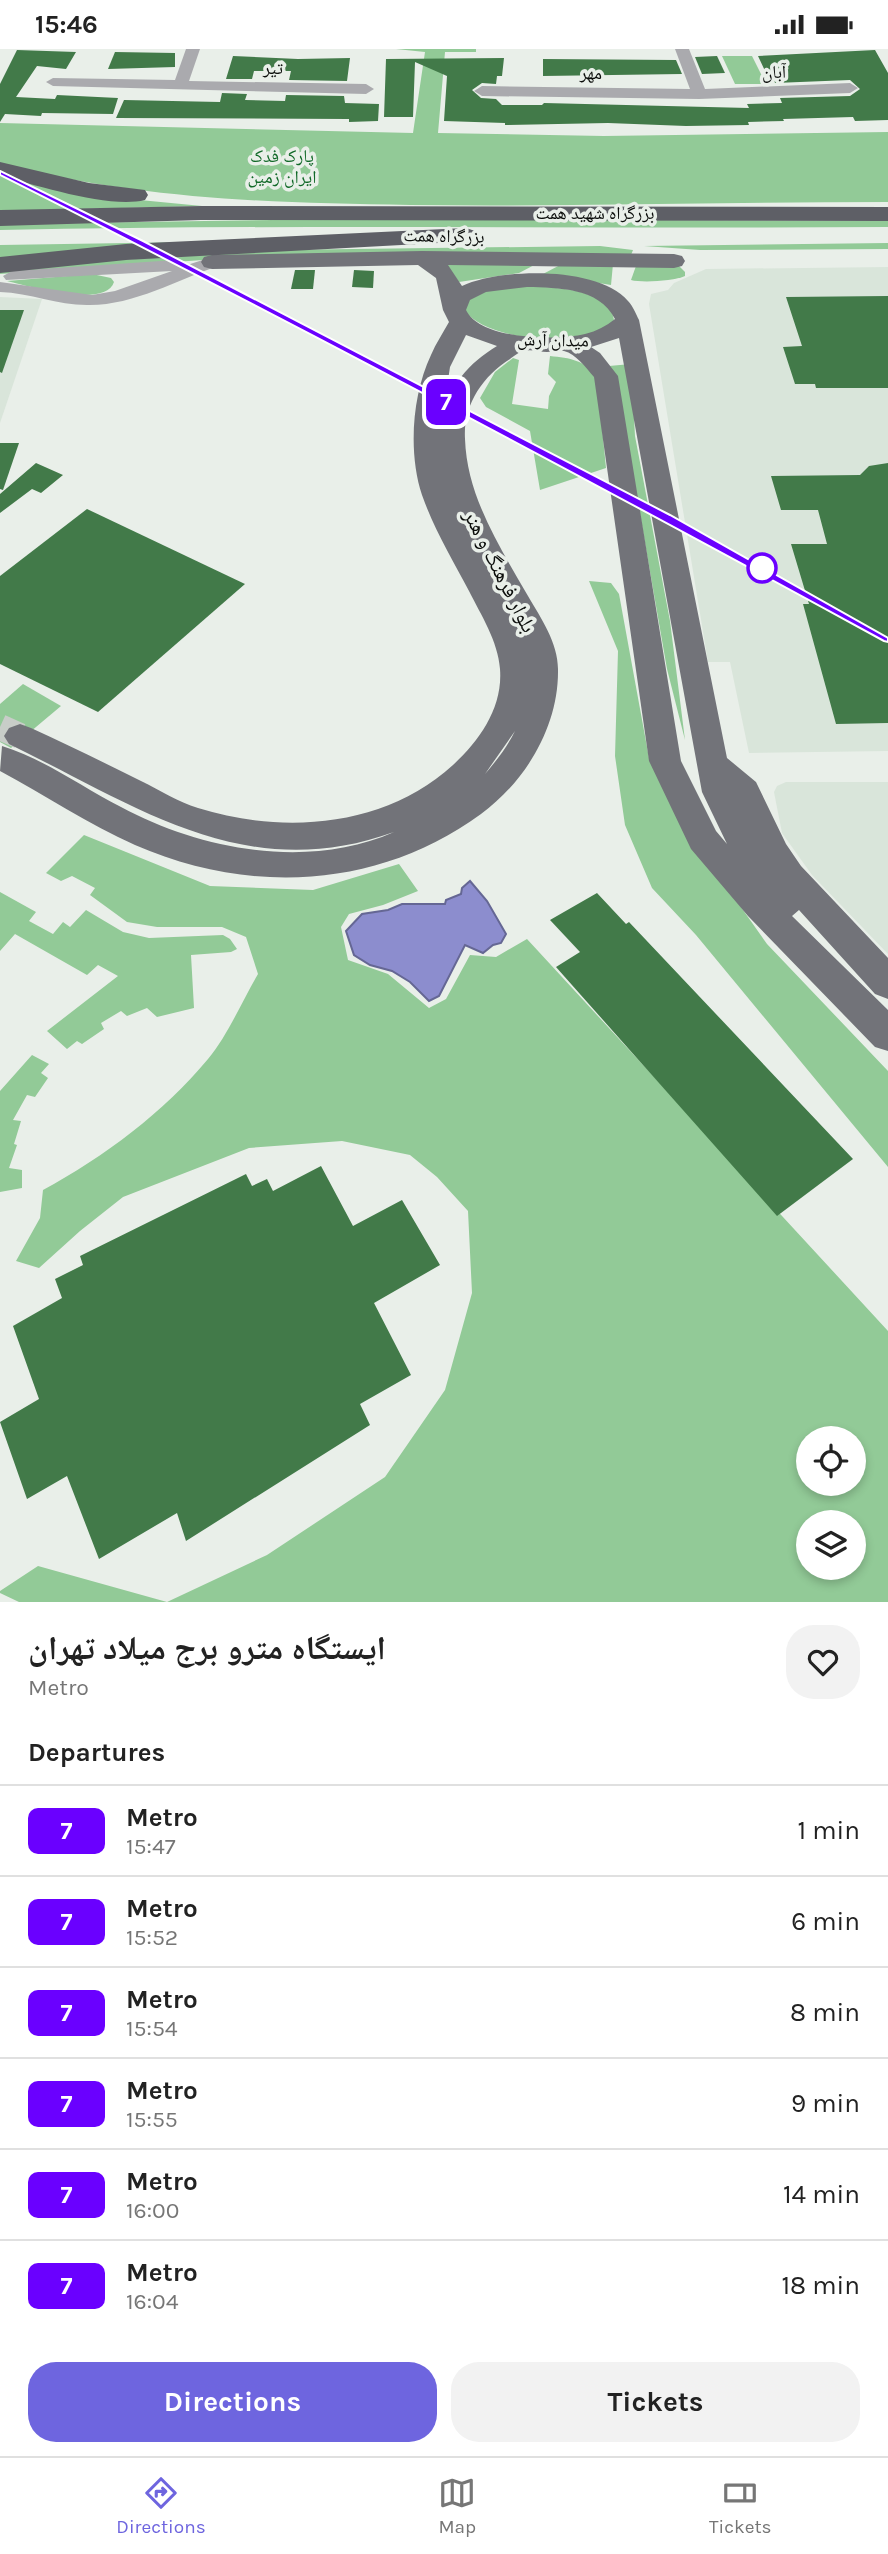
<!DOCTYPE html>
<html lang="en">
<head>
<meta charset="utf-8">
<style>
	:root { --surface:#fff; --page:#f2f2f2; --text:#222; --muted:#767676; --line:#e0e0e0; --accent:#6e65df }
	body { margin:0; font-family:Karla,"Noto Naskh Arabic",sans-serif; background:var(--page); color:var(--text); height:100vh; display:flex; flex-direction:column; font-size:26px; white-space:nowrap }
	* { box-sizing:border-box; margin:0 }
	p { font-size:23px; color:var(--muted) }
	.icon { flex:none; width:38px; height:38px; fill:none; stroke:currentColor; stroke-width:2; stroke-linecap:round; stroke-linejoin:round }
	.map { position:relative; height:1553px; overflow:hidden }
	.side { display:flex; flex-direction:column; background:var(--surface); flex:1 }
	.side>* { flex:none }
	.badge { padding:0 14px; border-radius:10px; font-size:24px; line-height:46px }
	.buttons { position:absolute; left:796px; top:1377px; display:grid; gap:14px }
	.buttons a { display:grid; place-items:center; width:70px; height:70px; border-radius:50%; background:var(--surface); box-shadow:0 4px 10px #0003; font-size:35px }
	.map>.badge { position:absolute; translate:-50% -50%; box-shadow:0 0 0 4px #fff }
	h2 { padding:0 28px; font-size:26px; line-height:63px }
	.round { display:grid; place-items:center; flex:none; width:74px; height:74px; border-radius:28px; background:var(--page) }
	.summary { display:flex; align-items:center; justify-content:space-between; height:119px; padding:0 28px }
	h1 { font-size:33px; font-weight:700; line-height:52px }
	.button { display:flex; gap:14px; margin-top:auto; padding:14px 28px }
	.button a { flex:1; height:80px; border-radius:28px; background:var(--accent); color:#fff; font-size:28px; font-weight:700; line-height:80px; text-align:center }
	.button a+a { background:var(--page); color:var(--text) }
	ul { padding:0; list-style:none }
	li { display:flex; align-items:center; gap:21px; height:91px; padding:0 28px; border-top:2px solid var(--line) }
	li div { flex:1 }
	li b { display:block; font-size:26px }
	li em { font-style:normal }
	li .badge { min-width:77px; font-weight:700; text-align:center }
	.status { display:flex; justify-content:space-between; align-items:center; height:49px; padding:0 35px; background:var(--surface); direction:ltr }
	.status svg { height:19px; fill:currentColor }
	.menu { display:flex; justify-content:space-around; align-items:center; height:98px; border-top:2px solid var(--line); background:var(--surface); font-size:19px; color:var(--muted) }
	.menu a { display:grid; justify-items:center; gap:4px }
	.menu .on { color:var(--accent) }
	.map>svg:first-child { display:block }
	.built { fill:#d9e5da }
	.green { fill:#92ca97; fill-rule:evenodd }
	.water { fill:#8c8dce; stroke:#656794; stroke-width:2 }
	.building { fill:#427a49 }
	.lines { fill:none; stroke-linecap:round; stroke-linejoin:round }
	.minor-tunnel { stroke:#c8cdc8; stroke-width:26; stroke-dasharray:26 13; stroke-linecap:butt }
	.minor { fill:#aaaaae; fill-rule:evenodd }
	.major { fill:#727379; fill-rule:evenodd }
	.highway { fill:#5e5f66; fill-rule:evenodd }
	.line { fill:#6a00ff; stroke:#fff; stroke-width:2 }
	.stop-dot { fill:#fff; stroke:#6a00ff; stroke-width:3.5 }
	.labels { text-anchor:middle; stroke-width:7; stroke-linejoin:round; paint-order:stroke }
	.far-street-label { font-size:18px; fill:#0b0d0b; stroke:#e9efe9 }
	.far-park-label { font-size:18px; fill:#116928; stroke:#e9efe9 }
	.street-label { font-size:21px; fill:#0b0d0b; stroke:#e9efe9 }
</style>
</head>
<body>
<div class="status"><b>15:46</b><svg viewBox="0 0 49 12"><path d="M0 12V9h3v3zM5 12V6h3v6zM10 12V3h3v9zM15 12V0h3v12zM26 1h20v11H26zM47 4h2v5h-2z"/></svg></div>
<div class="map">
<svg width="888" height="1553" viewBox="0 0 888 1553">
	<rect width="100%" height="100%" fill="#e9efe9"/>
	<!-- built -->
	<g class="built">
		<polygon points="888,218 888,702 749,704 730,613 708,613 649,255 651,245 668,241 674,234 706,220"/>
		<polygon points="0,248 42,250 0,374"/>
		<polygon points="786,733 888,733 888,905 812,826 782,784 774,743 777,737"/>
	</g>
	<!-- green -->
	<g class="green">
		<path d="M396 0H476V3H445L438 84 604 87 888 83V153C729 153 570 158 410 156 266 154 141 150 0 115V74L413 84 425 3Z"/>
		<polygon points="722,7 752,7 766,35 735,35"/>
		<polygon points="0,127 88,146 202,157 0,162"/>
		<path d="M347 170 888 172V178C592 180 296 175 0 181V175Z"/>
		<polygon points="322,191 0,210 0,196"/>
		<polygon points="888,194 888,200 700,201 644,197"/>
		<polygon points="600,197 633,201 631,206 232,209 0,225 0,221 26,217 275,201"/>
		<polygon points="540,213 519,224 459,233 445,214"/>
		<polygon points="613,215 611,236 543,225 560,216"/>
		<path d="M636 217H679L685 223V227C674 232 642 234 631 231Z"/>
		<path d="M92 225 111 229 114 233C106 260 28 237 7 232Z"/>
		<path d="M513 237C541 238 610 236 614 271 592 303 486 292 465 262L468 251 486 242Z"/>
		<path d="M550 307C570 309 585 311 597 328L606 419 540 441 530 382 486 358 480 349 495 323 513 309 519 311 512 355 548 360 549 347 556 333 548 325Z"/>
		<polygon points="631,315 635,387 670,572 685,691 667,620 617,333 609,317"/>
		<polygon points="589,532 611,534 619,545 649,709 688,783 767,895 888,1022 888,1118 696,886 652,839 625,776 615,707 618,602"/>
		<polygon points="23,635 61,657 11,699 0,693 0,655"/>
		<path d="M84 786 210 837 313 841 399 815 418 842 383 856 349 865 341 878 348 911 388 925 429 959 446 950 470 906 496 908 527 890 888 1282V1553H19L0 1544V1542L38 1517 167 1553 267 1506 385 1428 445 1341 472 1244 468 1162 437 1128 410 1106 342 1092 249 1099 123 1148 80 1182 39 1219 16 1212 40 1169 43 1141C104 1108 164 1063 208 1010 228 986 242 952 258 925L246 888 222 878H157L127 873 90 846 95 839 72 827 61 832 46 824ZM808 1390H854V1435H808ZM808 1474H854V1519H808Z"/>
		<polygon points="0,843 36,863 29,872 53,885 63,873 70,878 86,861 123,883 149,889 223,886 230,890 237,900 231,903 191,906 194,959 157,968 147,959 127,967 121,962 101,974 104,980 82,995 77,992 67,1000 47,982 118,927 98,916 87,926 15,885 0,902"/>
		<polygon points="32,1006 49,1015 41,1024 48,1029 35,1048 27,1046 13,1071 21,1072 14,1095 17,1096 9,1119 22,1121 22,1139 0,1143 0,1042"/>
	</g>
	<!-- water -->
	<polygon class="water" points="470,832 487,852 506,885 501,894 493,896 483,904 465,896 439,947 429,952 410,933 392,922 370,916 354,906 346,882 362,865 388,861 402,855 445,855 446,851 461,845 462,839"/>
	<!-- building -->
	<g class="building">
		<polygon points="17,1 76,3 66,20 37,17 16,48 55,50 57,46 118,49 113,65 42,64 41,67 5,65 0,73 0,35"/>
		<polygon points="875,1 888,24 888,71 855,72 853,68 783,70 784,72 748,73 749,76 686,77 608,74 505,76 505,74 444,72 447,27 415,13 413,68 384,68 386,10 504,9 502,27 497,27 496,35 482,34 472,41 481,49 496,50 502,56 542,56 544,54 749,59 747,55 782,54 780,49 850,47 860,40 850,31 775,34 772,24 766,24 758,7"/>
		<polygon points="115,3 175,4 175,18 108,20"/>
		<polygon points="233,7 298,10 350,9 347,32 289,31 291,22 254,22 252,30 226,30"/>
		<polygon points="717,7 725,24 702,25 695,8"/>
		<polygon points="543,10 676,11 682,25 543,27"/>
		<polygon points="222,44 247,45 245,51 285,52 286,46 344,47 345,54 379,55 378,72 349,73 349,70 116,69 124,51 220,53"/>
		<polygon points="295,221 315,221 313,240 291,240"/>
		<polygon points="354,221 374,222 373,239 352,238"/>
		<polygon points="888,247 888,339 816,339 815,335 795,335 783,298 802,297 786,248"/>
		<polygon points="0,261 24,261 2,324 0,323"/>
		<polygon points="0,394 19,394 3,441 0,440"/>
		<polygon points="36,414 63,426 41,444 32,440 0,464 0,445"/>
		<polygon points="888,414 888,674 836,675 803,555 809,555 791,495 827,495 818,461 781,461 771,427 860,426 869,417"/>
		<polygon points="87,460 245,535 98,663 0,615 0,527"/>
		<polygon points="597,844 626,875 629,873 853,1110 777,1167 556,918 580,903 550,871"/>
		<polygon points="321,1117 353,1177 402,1151 440,1216 374,1254 411,1326 360,1355 370,1376 186,1492 177,1464 99,1510 67,1427 27,1450 0,1373 39,1350 13,1277 62,1249 55,1230 83,1216 80,1207 246,1125 252,1137 267,1130 273,1142"/>
	</g>
	<g class="lines">
		<!-- minor-tunnel -->
		<polyline class="minor-tunnel" points="0,678 20,687"/>
		<!-- minor -->
		<g class="minor">
			<polygon points="186,0 200,0 189,32 366,35 374,40 366,45 53,37 46,33 53,29 175,31"/>
			<polygon points="675,0 689,0 705,40 850,34 858,39 850,44 699,50 482,47 474,42 482,37 690,40"/>
			<path d="M212 208 218 209 221 213 218 217C177 231 134 256 90 256 60 257 31 244 0 243V233L92 246 115 242 172 222 6 231 3 227 12 222 176 211 182 212 184 217Z"/>
		</g>
		<!-- major -->
		<path class="major" d="M422 202 674 205 682 207 685 212 682 217 674 219 448 216 462 237C501 219 598 217 628 252 633 257 636 265 639 271L727 709 756 733 786 795 801 817 888 909V950L875 945 799 861 792 867 888 961V1002L875 998 748 867 691 800 649 712 594 328C586 319 576 305 564 302 559 301 552 303 547 303 540 303 531 300 524 302 520 302 514 307 510 310 482 328 463 356 465 390 467 448 500 498 528 547 541 569 558 594 558 620 559 677 526 732 481 765 379 840 249 846 135 796 88 775 45 746 0 722L2 697C44 710 82 738 121 758 201 801 308 821 394 783 245 837 137 757 9 695L4 687 9 679 20 675 31 679C68 696 105 714 141 732 160 741 178 753 198 759 284 786 385 778 453 716 480 691 503 658 500 620 498 592 481 566 469 542 452 510 434 480 422 446 408 404 412 346 431 306 436 294 443 284 449 273L443 261 436 229 418 216 212 220 204 218 201 213 204 208 212 206ZM527 238C557 239 599 238 615 270 606 277 597 282 585 285 557 292 480 291 466 261L470 251 486 243ZM466 286 497 297C469 314 448 337 442 371L450 318ZM619 289 702 743 727 795 716 782 681 712 618 327 600 304 591 298ZM515 682C507 698 497 711 485 725Z"/>
		<!-- highway -->
		<g class="highway">
			<path d="M0 113 89 134 145 141 148 146 145 151C109 160 37 136 0 127Z"/>
			<polygon points="201,157 888,158 888,172 201,171 0,177 0,161"/>
			<polygon points="466,179 475,182 479,187 475,192 126,211 0,224 0,208 126,195"/>
		</g>
	</g>
	<!-- line -->
	<path class="line" d="M0 122 143 192 670 466 888 589V593L884 592C591 432 296 275 0 126Z"/>
	<!-- markers -->
	<circle class="stop-dot" cx="762" cy="519" r="14"/>
	<g class="labels">
		<!-- far-street labels -->
		<g class="far-street-label">
			<text transform="translate(273 19) rotate(1)" y="6">تیر</text>
			<text transform="translate(774 23) rotate(-2)" y="6">آبان</text>
			<text transform="translate(591 24) rotate(1)" y="6">مهر</text>
			<text x="595" y="170">بزرگراه شهید همت</text>
			<text transform="translate(444 187) rotate(1)" y="6">بزرگراه همت</text>
			<text transform="translate(553 291) rotate(1)" y="6">میدان آرش</text>
		</g>
		<!-- far-park labels -->
		<g class="far-park-label">
			<text x="282" y="113">پارک فدک<tspan x="282" dy="21">ایران زمین</tspan></text>
		</g>
		<!-- street labels -->
		<g class="street-label">
			<text transform="translate(500 522) rotate(63)" y="7">بلوار فرهنگ و هنر</text>
		</g>
	</g>
</svg>
<div class="buttons">
<a><svg class="icon" aria-label="locate" viewBox="0 0 24 24"><circle cx="12" cy="12" r="6"/><path d="M12 2v4M12 18v4M2 12h4M18 12h4"/></svg></a>
<a><svg class="icon" aria-label="layers" viewBox="0 0 24 24"><path d="M12 4l9 5-9 5-9-5zM3 14l9 5 9-5"/></svg></a>
</div>
<b class="badge" style="left:446px;top:353px;background:#6a00ff;color:#fff">7</b>
</div>
<section class="side">
<div class="summary"><div><h1>ایستگاه مترو برج میلاد تهران</h1><p>Metro</p></div><a class="round"><svg class="icon" aria-label="heart" viewBox="0 0 24 24"><path d="M12 20l-8-8c-3-5 5-10 8-4 3-6 11-1 8 4z"/></svg></a></div>
<h2>Departures</h2>
<ul>
<li><span class="badge" style="background:#6a00ff;color:#fff">7</span><div><b>Metro</b><p>15:47</p></div><em>1 min</em></li>
<li><span class="badge" style="background:#6a00ff;color:#fff">7</span><div><b>Metro</b><p>15:52</p></div><em>6 min</em></li>
<li><span class="badge" style="background:#6a00ff;color:#fff">7</span><div><b>Metro</b><p>15:54</p></div><em>8 min</em></li>
<li><span class="badge" style="background:#6a00ff;color:#fff">7</span><div><b>Metro</b><p>15:55</p></div><em>9 min</em></li>
<li><span class="badge" style="background:#6a00ff;color:#fff">7</span><div><b>Metro</b><p>16:00</p></div><em>14 min</em></li>
<li><span class="badge" style="background:#6a00ff;color:#fff">7</span><div><b>Metro</b><p>16:04</p></div><em>18 min</em></li>
</ul>
<div class="button"><a>Directions</a><a>Tickets</a></div>
</section>
<nav class="menu">
<a class="on"><svg class="icon" aria-label="directions" viewBox="0 0 24 24"><path d="M12 3l9 9-9 9-9-9zM9 14v-3h6M13 9l2 2-2 2"/></svg>Directions</a>
<a><svg class="icon" aria-label="map" viewBox="0 0 24 24"><path d="M3 6l6-2 6 2 6-2v14l-6 2-6-2-6 2zM9 4v14M15 6v14"/></svg>Map</a>
<a><svg class="icon" aria-label="tickets" viewBox="0 0 24 24"><path d="M3 7h18v10H3zM15 7v10"/></svg>Tickets</a>
</nav>
</body>
</html>
